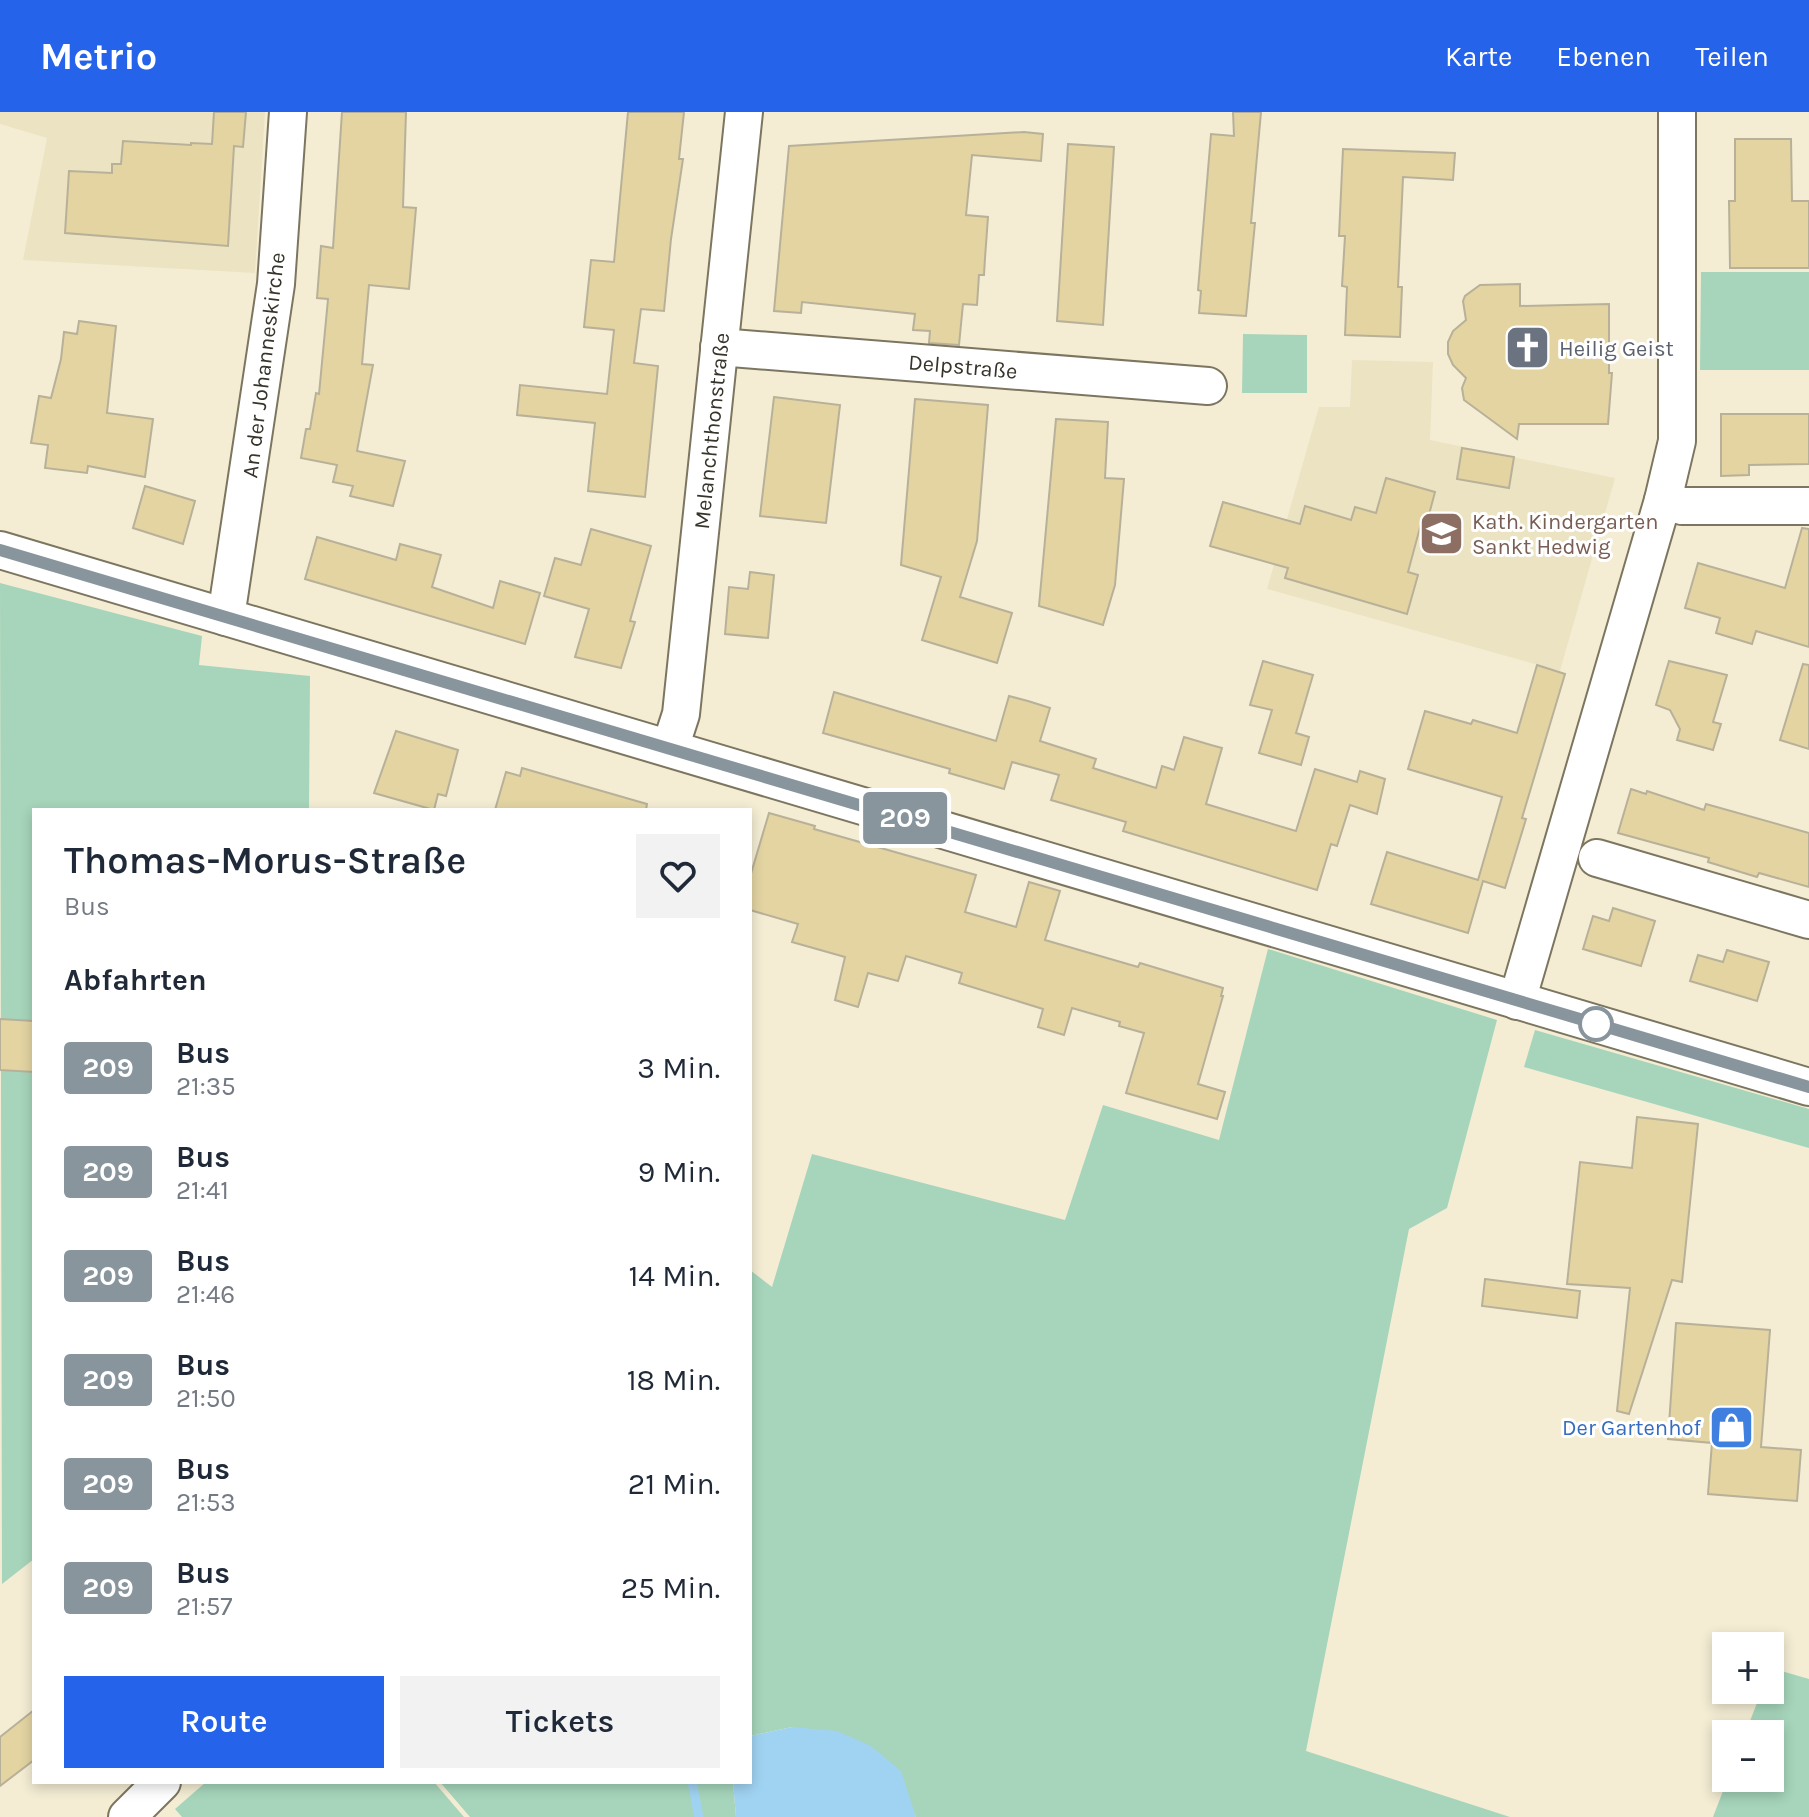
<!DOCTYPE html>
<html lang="de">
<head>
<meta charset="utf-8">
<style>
	:root { --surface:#fff; --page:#f2f2f3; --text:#1f2937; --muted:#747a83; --accent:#2563eb }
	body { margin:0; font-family:Karla,sans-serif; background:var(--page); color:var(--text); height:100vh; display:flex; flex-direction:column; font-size:30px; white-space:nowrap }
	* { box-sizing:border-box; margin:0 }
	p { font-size:26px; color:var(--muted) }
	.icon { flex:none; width:44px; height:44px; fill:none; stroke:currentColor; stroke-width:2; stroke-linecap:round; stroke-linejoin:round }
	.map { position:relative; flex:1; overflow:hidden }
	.sheet { position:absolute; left:32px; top:696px; width:720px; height:976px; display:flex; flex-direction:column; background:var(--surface); border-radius:0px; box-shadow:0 4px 12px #0003 }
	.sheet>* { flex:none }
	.badge { padding:0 16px; border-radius:6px; font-size:28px; line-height:52px }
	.fabs { position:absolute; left:1712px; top:1520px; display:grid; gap:16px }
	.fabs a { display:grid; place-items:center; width:72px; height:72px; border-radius:0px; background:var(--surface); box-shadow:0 4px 12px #0003; font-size:40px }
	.map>.badge { position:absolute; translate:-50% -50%; box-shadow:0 0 0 4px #fff }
	h2 { padding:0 32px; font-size:30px; line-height:72px }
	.round { display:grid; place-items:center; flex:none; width:84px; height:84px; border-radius:0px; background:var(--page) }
	.headline { display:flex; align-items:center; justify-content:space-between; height:136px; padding:0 32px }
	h1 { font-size:38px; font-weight:600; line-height:60px }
	.cta { display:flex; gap:16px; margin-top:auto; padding:16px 32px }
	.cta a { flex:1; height:92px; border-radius:0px; background:var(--accent); color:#fff; font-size:32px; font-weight:600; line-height:92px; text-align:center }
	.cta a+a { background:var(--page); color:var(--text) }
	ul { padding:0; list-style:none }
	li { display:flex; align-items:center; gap:24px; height:104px; padding:0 32px }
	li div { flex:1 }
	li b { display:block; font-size:30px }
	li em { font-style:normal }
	li .badge { min-width:88px; font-weight:700; text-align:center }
	header { display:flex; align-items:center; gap:48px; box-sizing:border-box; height:112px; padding:0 40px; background:var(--accent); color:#fff }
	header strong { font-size:38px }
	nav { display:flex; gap:44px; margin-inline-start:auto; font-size:28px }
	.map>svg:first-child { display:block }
	.built { fill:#ece3c2 }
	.green { fill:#a6d5bb }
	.water { fill:#a0d3f2 }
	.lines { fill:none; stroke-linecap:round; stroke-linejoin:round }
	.stream { stroke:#a0d3f2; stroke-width:9 }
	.building { fill:#e3d4a2; stroke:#b8b199; stroke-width:2 }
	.street-casing { stroke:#7c7660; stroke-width:40 }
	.street { stroke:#fff; stroke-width:36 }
	.line-casing { stroke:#fff; stroke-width:18 }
	.line { stroke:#88959d; stroke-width:12 }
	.stop-dot { fill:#fff; stroke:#88959d; stroke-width:4 }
	.labels { text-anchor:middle; stroke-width:6; stroke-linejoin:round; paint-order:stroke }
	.worship-label { font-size:22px; fill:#5b616d; stroke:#fff; text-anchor:start }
	.street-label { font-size:22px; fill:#37342b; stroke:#fff }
	.education-label { font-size:22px; fill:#785e54; stroke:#fff; text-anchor:start }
	.shop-label { font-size:22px; fill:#366cbe; stroke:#fff; text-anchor:end }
</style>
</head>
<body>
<header>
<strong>Metrio</strong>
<nav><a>Karte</a><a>Ebenen</a><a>Teilen</a></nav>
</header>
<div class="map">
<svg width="1809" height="1705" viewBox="0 0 1809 1705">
	<rect width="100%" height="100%" fill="#f4edd4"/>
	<!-- built -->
	<g class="built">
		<polygon points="0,0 265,0 255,161 23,148 47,26 0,12"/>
		<polygon points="1352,248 1433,250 1430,328 1615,366 1560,559 1267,477 1319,295 1350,295"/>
	</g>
	<!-- green -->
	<g class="green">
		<polygon points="1701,160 1809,160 1809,258 1700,258"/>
		<polygon points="1243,222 1307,223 1307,281 1242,281"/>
		<polygon points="0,471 202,524 199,553 310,564 309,698 34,698 34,1447 2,1472"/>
		<polygon points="1268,837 1497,908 1447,1096 1409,1117 1306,1639 1510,1705 916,1705 911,1693 792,1615 750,1624 750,1158 772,1175 812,1042 1065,1108 1103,993 1219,1028"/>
		<polygon points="1535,918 1809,997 1809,1036 1524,955"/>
		<polygon points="1771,1556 1809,1567 1809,1705 1713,1705 1728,1666 1770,1666 1770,1622 1745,1622 1762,1578 1770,1578"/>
		<polygon points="206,1670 434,1670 464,1705 182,1705 175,1697"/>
		<polygon points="440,1670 733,1670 736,1705 470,1705"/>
	</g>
	<!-- water -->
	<polygon class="water" points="792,1615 837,1619 871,1634 901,1659 916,1705 736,1705 733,1670 750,1670 750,1624"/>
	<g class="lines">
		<!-- stream -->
		<polyline class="stream" points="692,1670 699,1705"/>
	</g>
	<!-- building -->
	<g class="building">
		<polygon points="214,0 246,0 243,35 234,34 228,134 65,121 69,59 112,61 112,52 121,52 123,29 191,33 191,31 212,32"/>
		<polygon points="342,0 406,0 403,95 416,96 409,177 369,173 362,252 373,253 357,339 405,349 393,394 350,384 353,374 333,370 337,353 301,346 306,317 310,317 316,281 319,282 328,187 317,186 321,134 333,136"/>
		<polygon points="628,0 684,0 679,47 683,47 671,127 664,199 641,197 634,251 658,254 645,385 588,379 595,311 517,303 520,273 607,282 614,218 584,215 591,148 614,150"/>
		<polygon points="1233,0 1261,0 1251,111 1255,111 1246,204 1199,201 1201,179 1198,178 1211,22 1234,24"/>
		<polygon points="1024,20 1043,22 1041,49 972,43 966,103 988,105 985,146 984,163 979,163 977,193 963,192 959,233 929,231 930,219 913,218 915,202 802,190 801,201 774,199 789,34"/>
		<polygon points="1735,27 1791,27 1792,89 1809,89 1809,156 1730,156 1729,89 1735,89"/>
		<polygon points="1068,32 1114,35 1103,213 1057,209"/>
		<polygon points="1343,37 1455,41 1453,68 1403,65 1398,175 1402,175 1400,225 1345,223 1347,175 1342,174 1345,124 1339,124"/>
		<polygon points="1520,172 1520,194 1609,192 1609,261 1612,261 1608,312 1519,312 1517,327 1464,288 1462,276 1466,266 1453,253 1448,242 1448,230 1453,219 1466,208 1463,189 1465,184 1480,173"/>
		<polygon points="79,209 116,214 107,301 153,307 145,365 88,354 87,361 45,356 48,333 31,331 39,284 51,286 61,247 64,220 77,222"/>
		<polygon points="774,285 840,293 826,411 760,404"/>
		<polygon points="915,287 988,293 977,429 960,485 1012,501 997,551 922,528 941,465 901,453"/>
		<polygon points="1721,302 1809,302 1809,352 1749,353 1749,363 1721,364"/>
		<polygon points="1056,307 1108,310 1105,366 1124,367 1115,473 1103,513 1039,494"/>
		<polygon points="1462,336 1514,345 1509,376 1457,367"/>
		<polygon points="1386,366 1435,380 1427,410 1422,408 1408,460 1418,463 1407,502 1285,466 1288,456 1210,434 1223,390 1300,412 1305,394 1351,408 1355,395 1376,401"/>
		<polygon points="145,374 195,389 183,432 133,416"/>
		<polygon points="1802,416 1809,417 1809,535 1756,519 1752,532 1716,521 1720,506 1685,496 1698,451 1785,476"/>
		<polygon points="591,417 651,434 630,509 635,510 621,556 575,545 589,497 544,484 555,446 581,453"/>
		<polygon points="317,425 396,448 400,432 441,443 432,475 493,496 500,469 540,481 525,532 305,467"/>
		<polygon points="750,460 774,463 768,526 725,522 729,475 748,477"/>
		<polygon points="1263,549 1313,563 1296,621 1309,625 1301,653 1259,641 1272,598 1250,593"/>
		<polygon points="1669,549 1727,563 1713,610 1721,612 1713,638 1677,628 1680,617 1670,598 1656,593"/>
		<polygon points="1803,552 1809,553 1809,637 1780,628"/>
		<polygon points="1537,553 1565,562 1522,706 1526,707 1505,776 1483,769 1468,821 1371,792 1387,740 1478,768 1502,685 1408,657 1425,599 1471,612 1473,608 1517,621"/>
		<polygon points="834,580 996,629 1009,584 1028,589 1050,596 1040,629 1096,647 1093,656 1156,676 1162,654 1174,658 1184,625 1211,633 1222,636 1206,692 1296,719 1315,657 1357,670 1360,659 1385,667 1377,702 1350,693 1337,734 1331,732 1317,778 1123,719 1126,710 1051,688 1059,663 1012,650 1004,677 949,661 950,657 823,621"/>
		<polygon points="396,619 458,638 446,684 438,682 434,698 374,681"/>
		<polygon points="522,656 647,692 646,698 495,698 506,660 520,664"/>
		<polygon points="1631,677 1646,682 1647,679 1704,698 1706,692 1809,721 1809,775 1759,761 1757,765 1708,750 1709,746 1618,721"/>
		<polygon points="769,701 815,714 814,717 976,763 965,800 1016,815 1029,770 1060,779 1045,828 1138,855 1140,851 1223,876 1221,884 1223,884 1198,972 1225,980 1217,1007 1126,981 1144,921 1119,914 1120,910 1072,896 1064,923 1038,915 1043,897 959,871 962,861 906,844 898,869 868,861 858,895 835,888 845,845 792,830 798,812 750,798 750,765"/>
		<polygon points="1613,796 1655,809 1641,854 1583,837 1593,804 1609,809"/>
		<polygon points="1727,838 1769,850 1757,889 1690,869 1698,843 1723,850"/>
		<polygon points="0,907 34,909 34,960 0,958"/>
		<polygon points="1637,1005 1698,1012 1682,1170 1672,1168 1629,1302 1617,1299 1630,1176 1567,1172 1580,1050 1632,1056"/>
		<polygon points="1485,1167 1580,1179 1577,1206 1482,1194"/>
		<polygon points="1676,1211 1770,1218 1761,1335 1801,1338 1797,1389 1708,1382 1712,1331 1668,1327"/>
		<polygon points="34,1598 34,1648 0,1674 0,1625"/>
	</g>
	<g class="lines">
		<defs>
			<g id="street">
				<polyline points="719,235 1208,274"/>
				<polyline points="1663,388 1682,394 1809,394"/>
				<polyline points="0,438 1809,975"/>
				<polyline points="226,505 276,172 288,0"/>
				<polyline points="670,636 681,602 744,0"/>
				<polyline points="1597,746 1809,808"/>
				<polyline points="1517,889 1663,388 1677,329 1677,0"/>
				<polyline points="127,1705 162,1670"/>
			</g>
		</defs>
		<!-- street casing -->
		<use href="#street" class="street-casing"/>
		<!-- street -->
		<use href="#street" class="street"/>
	</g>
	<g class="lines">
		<defs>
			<polyline id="line" points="0,438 1809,975"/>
		</defs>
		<!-- line casing -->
		<use href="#line" class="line-casing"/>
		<!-- line -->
		<use href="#line" class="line"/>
	</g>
	<!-- icons -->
	<defs>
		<symbol id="church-square" viewBox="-11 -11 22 22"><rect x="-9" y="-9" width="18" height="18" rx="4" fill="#6b7280" stroke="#fff"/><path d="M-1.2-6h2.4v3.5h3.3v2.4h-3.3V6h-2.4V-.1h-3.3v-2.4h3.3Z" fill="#fff"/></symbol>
		<symbol id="school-square" viewBox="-11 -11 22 22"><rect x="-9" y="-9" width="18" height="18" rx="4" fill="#8d6e63" stroke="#fff"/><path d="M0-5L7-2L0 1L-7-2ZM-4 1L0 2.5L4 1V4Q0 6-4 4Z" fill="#fff"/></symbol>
		<symbol id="shop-square" viewBox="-11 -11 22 22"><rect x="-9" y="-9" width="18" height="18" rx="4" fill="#3f7fe0" stroke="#fff"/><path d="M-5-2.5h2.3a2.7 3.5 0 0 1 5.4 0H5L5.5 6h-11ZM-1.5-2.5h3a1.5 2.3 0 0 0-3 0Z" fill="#fff"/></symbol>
	</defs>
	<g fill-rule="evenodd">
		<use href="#church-square" x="1502" y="210" width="51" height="51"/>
		<use href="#school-square" x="1416" y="396" width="51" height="51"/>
		<use href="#shop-square" x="1706" y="1290" width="51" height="51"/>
	</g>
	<!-- markers -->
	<circle class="stop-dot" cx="1596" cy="912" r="16"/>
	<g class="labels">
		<!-- worship labels -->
		<g class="worship-label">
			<text x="1559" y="244">Heilig Geist</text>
		</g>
		<!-- street labels -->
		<g class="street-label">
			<text transform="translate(263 253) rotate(-83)" y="8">An der Johanneskirche</text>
			<text transform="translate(963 254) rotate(5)" y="8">Delpstraße</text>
			<text transform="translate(711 319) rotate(-84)" y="8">Melanchthonstraße</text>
		</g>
		<!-- education labels -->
		<g class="education-label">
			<text x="1472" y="417">Kath. Kindergarten<tspan x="1472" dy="25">Sankt Hedwig</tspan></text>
		</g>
		<!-- shop labels -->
		<g class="shop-label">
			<text x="1701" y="1323">Der Gartenhof</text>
		</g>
	</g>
</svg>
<div class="fabs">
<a>+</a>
<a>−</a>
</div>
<b class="badge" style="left:905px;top:706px;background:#88959d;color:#fff">209</b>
<section class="sheet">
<div class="headline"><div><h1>Thomas-Morus-Straße</h1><p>Bus</p></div><a class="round"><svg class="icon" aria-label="heart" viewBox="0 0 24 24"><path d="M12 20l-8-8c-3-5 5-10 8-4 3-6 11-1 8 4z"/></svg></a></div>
<h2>Abfahrten</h2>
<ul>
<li><span class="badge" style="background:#88959d;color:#fff">209</span><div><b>Bus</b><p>21:35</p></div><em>3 Min.</em></li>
<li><span class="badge" style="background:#88959d;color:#fff">209</span><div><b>Bus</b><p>21:41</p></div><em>9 Min.</em></li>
<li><span class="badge" style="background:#88959d;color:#fff">209</span><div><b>Bus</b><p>21:46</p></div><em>14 Min.</em></li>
<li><span class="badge" style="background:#88959d;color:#fff">209</span><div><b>Bus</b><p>21:50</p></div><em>18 Min.</em></li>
<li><span class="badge" style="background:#88959d;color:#fff">209</span><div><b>Bus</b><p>21:53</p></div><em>21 Min.</em></li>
<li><span class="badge" style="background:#88959d;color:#fff">209</span><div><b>Bus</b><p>21:57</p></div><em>25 Min.</em></li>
</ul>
<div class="cta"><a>Route</a><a>Tickets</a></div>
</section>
</div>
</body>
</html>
